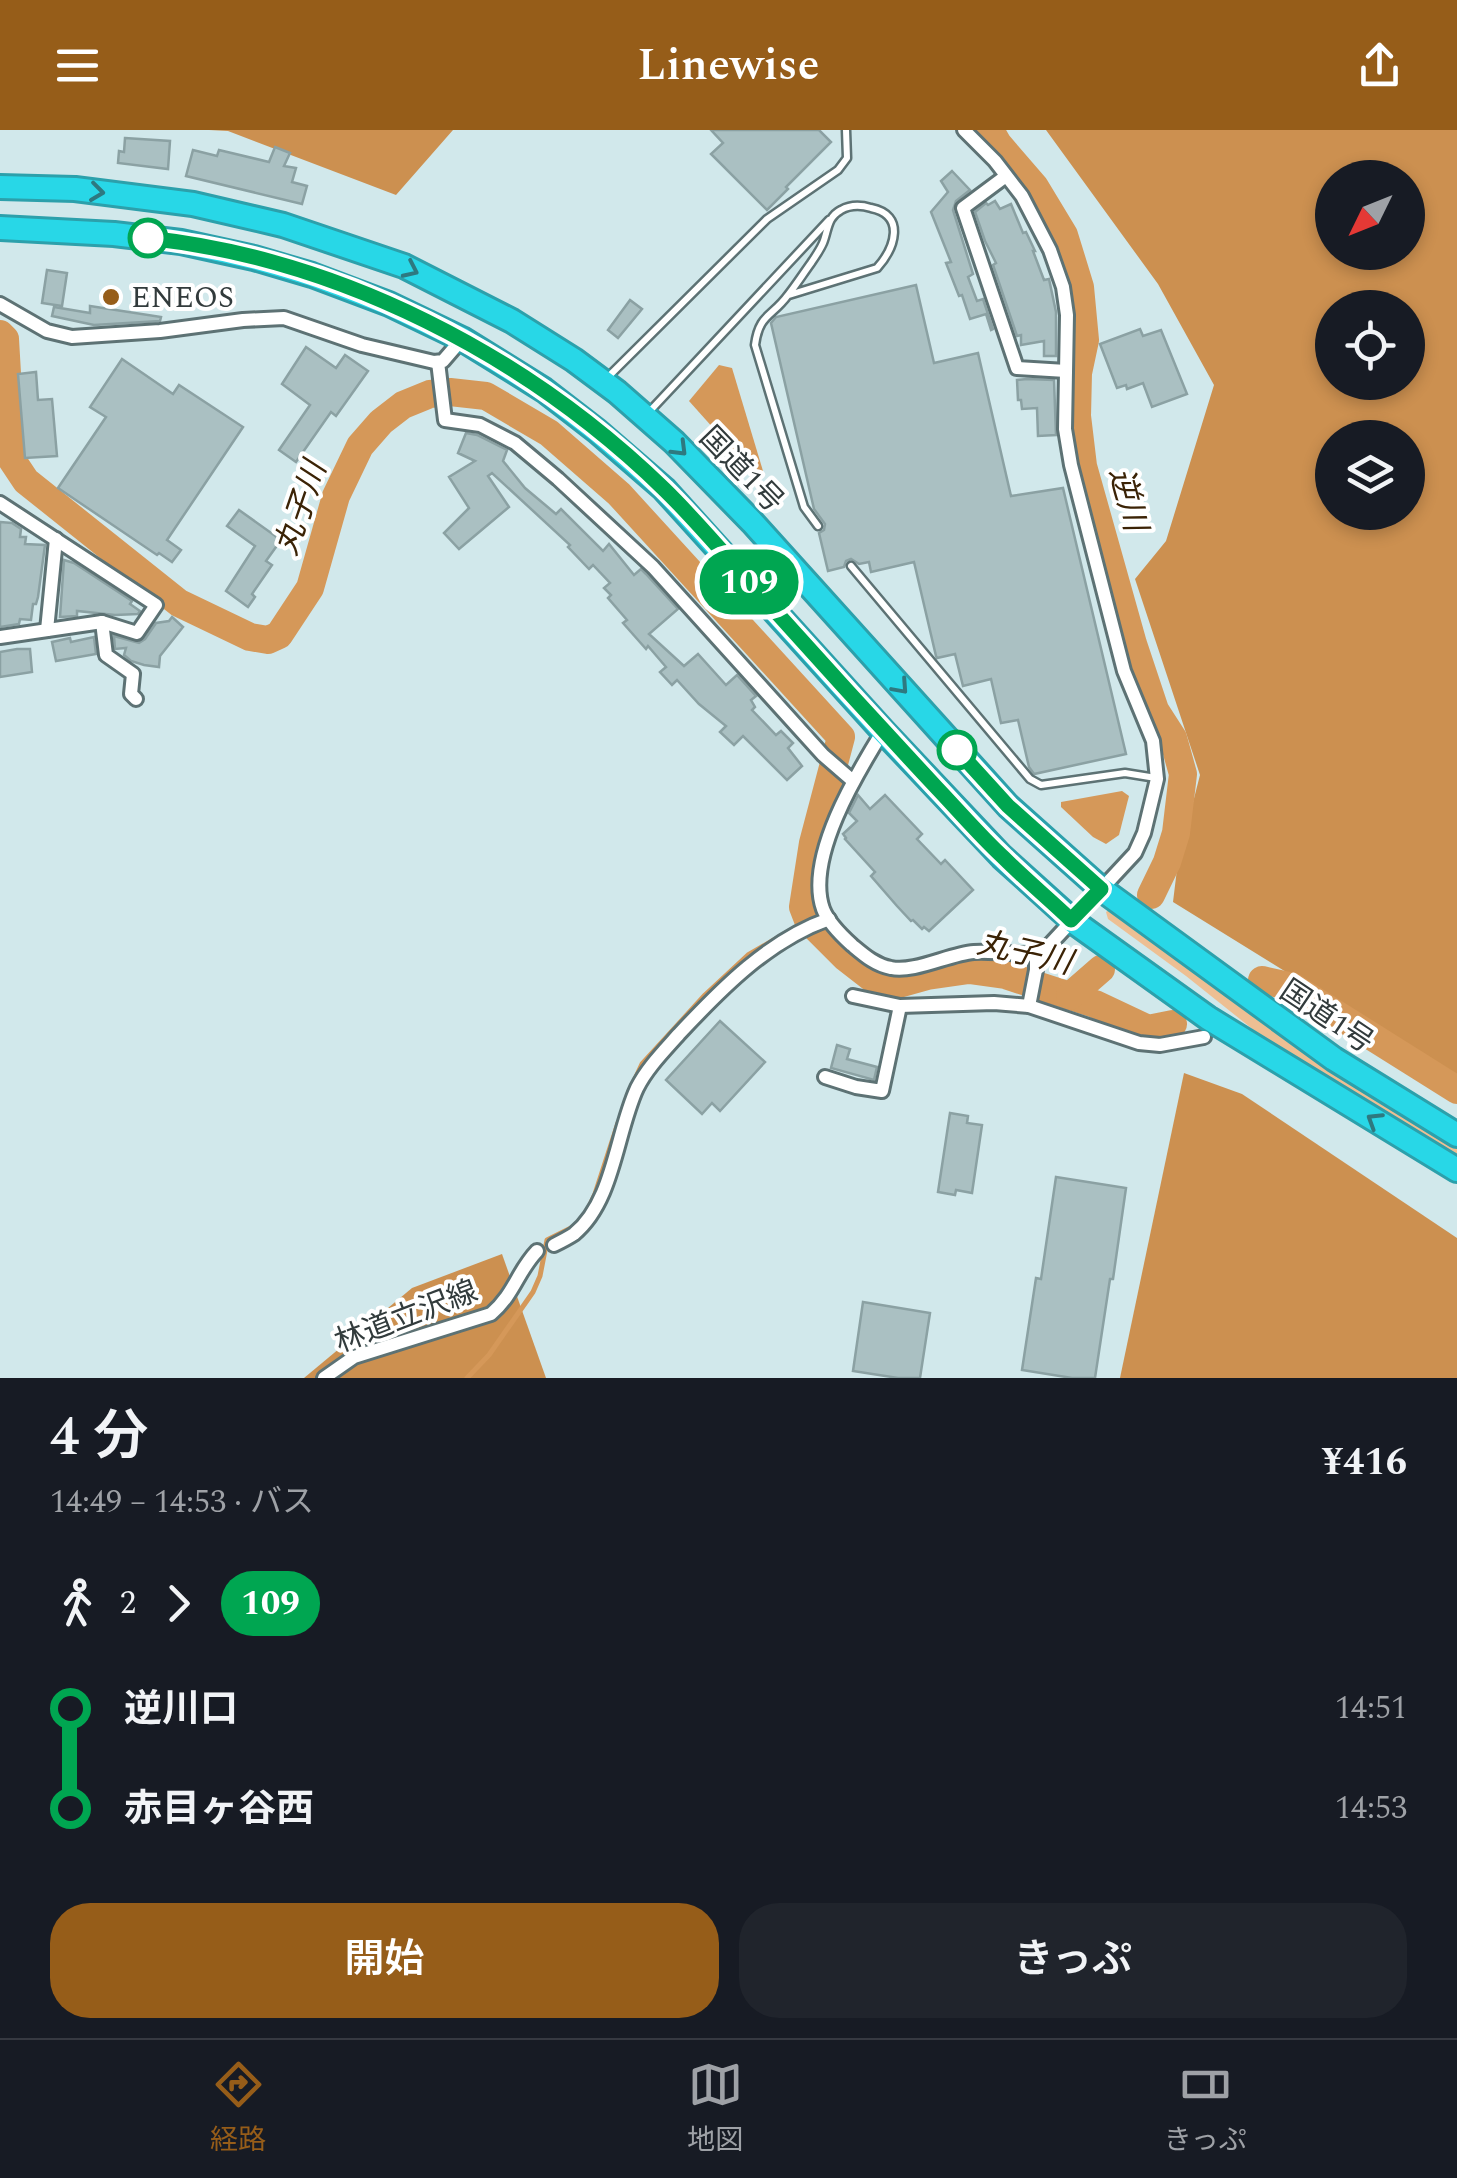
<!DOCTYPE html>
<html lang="ja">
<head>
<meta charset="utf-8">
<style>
	:root { --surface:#171b24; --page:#20242c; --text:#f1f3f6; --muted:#9ea1a6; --line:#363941; --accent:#965d19 }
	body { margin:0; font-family:Spectral,"Noto Sans JP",serif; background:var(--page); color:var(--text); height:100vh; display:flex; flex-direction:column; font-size:38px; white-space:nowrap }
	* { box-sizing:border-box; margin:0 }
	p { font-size:32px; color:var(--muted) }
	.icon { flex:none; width:55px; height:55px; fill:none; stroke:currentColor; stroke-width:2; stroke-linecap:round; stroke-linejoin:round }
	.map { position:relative; height:1248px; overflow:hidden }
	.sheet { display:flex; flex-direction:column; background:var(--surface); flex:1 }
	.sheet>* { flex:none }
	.badge { padding:0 20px; border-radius:32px; font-size:35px; line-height:65px }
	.needle { width:65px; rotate:227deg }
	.fabs { position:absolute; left:1315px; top:30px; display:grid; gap:20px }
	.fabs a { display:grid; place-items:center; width:110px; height:110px; border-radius:50%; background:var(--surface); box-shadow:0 5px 15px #0003; font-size:50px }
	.map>.badge { position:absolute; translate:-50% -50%; box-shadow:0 0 0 5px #fff }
	.legs { display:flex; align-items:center; gap:15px; height:110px; padding:0 50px; font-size:32px }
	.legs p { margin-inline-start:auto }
	.overview { display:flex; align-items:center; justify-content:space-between; height:170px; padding:0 50px }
	h1 { font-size:55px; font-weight:600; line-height:75px }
	.primary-button { display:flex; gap:20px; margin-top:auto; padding:20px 50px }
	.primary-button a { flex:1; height:115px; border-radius:40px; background:var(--accent); color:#fff; font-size:40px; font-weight:600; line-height:115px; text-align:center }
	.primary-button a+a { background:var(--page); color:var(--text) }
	ul { padding:0 50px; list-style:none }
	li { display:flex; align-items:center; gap:35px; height:100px; font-size:38px }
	li i { display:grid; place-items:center; width:15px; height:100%; margin:0 12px; background:currentColor }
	li i::after { content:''; width:25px; height:25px; margin:-12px; border:8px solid; border-radius:50%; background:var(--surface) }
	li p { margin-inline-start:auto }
	li:first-child i { background:linear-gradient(#0000 50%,currentColor 0) }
	li:last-child i { background:linear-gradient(currentColor 50%,#0000 0) }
	header { display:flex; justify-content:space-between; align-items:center; height:130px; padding:0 50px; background:var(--accent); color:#fff; font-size:45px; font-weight:600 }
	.tabs { display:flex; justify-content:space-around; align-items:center; height:140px; border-top:2px solid var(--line); background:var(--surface); font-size:28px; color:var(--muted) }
	.tabs a { display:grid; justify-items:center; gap:5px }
	.tabs .active { color:var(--accent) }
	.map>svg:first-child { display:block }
	.green { fill:#edbf93 }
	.forest { fill:#cc9050; fill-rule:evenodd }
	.water { fill:#d59859 }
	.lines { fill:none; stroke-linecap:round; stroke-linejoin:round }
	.stream { stroke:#d59859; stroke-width:5 }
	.river { stroke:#d59859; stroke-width:28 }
	.building { fill:#aac0c2; stroke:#8ba1a3; stroke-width:2.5 }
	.lane-casing { stroke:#5d7274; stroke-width:11 }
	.street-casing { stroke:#5d7274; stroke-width:18 }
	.highway-casing { stroke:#2ca0ab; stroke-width:28 }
	.lane { stroke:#fff; stroke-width:6 }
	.street { stroke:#fff; stroke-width:12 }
	.highway { stroke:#28d7e7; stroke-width:22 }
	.oneway { stroke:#2e7980 }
	.line-1-casing { stroke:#fff; stroke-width:22 }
	.line-1 { stroke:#00a651; stroke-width:15 }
	.stop-1-dot { fill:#fff; stroke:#00a651; stroke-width:5 }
	.poi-dot { fill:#965d19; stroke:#fff; stroke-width:4 }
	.labels { text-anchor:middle; stroke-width:8; stroke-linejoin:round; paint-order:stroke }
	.poi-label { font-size:30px; fill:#323b3c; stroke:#fff; text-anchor:start }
	.street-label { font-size:30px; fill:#323b3c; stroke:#fff }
	.water-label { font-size:32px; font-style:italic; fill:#3b2306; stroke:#fff }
</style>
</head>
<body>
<header><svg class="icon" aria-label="menu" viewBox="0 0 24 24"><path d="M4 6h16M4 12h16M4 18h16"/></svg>Linewise<svg class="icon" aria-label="share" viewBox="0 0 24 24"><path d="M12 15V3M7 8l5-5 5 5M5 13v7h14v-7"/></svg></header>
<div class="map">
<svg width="1457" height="1248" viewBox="0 0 1457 1248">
	<rect width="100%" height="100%" fill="#d1e8eb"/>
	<!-- green -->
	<polygon class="green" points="1110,779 1457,1014 1457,1032 1326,952 1265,909 1186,846 1108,789 1106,782"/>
	<!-- forest -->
	<g class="forest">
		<polygon points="209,0 453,0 396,65 228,1"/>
		<path d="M1046 0H1457V948L1173 772 1178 731 1200 645 1135 449 1166 411 1214 255 1158 154ZM1332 48H1408V122H1332ZM1332 178H1408V252H1332ZM1332 308H1408V382H1332Z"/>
		<polygon points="1184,943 1242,964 1457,1108 1457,1248 1120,1248"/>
		<polygon points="502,1124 546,1248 304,1248 412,1158"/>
	</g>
	<!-- water -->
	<g class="water">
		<polygon points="719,235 732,238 763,341 757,347 689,271"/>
		<polygon points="1122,661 1129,666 1119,705 1106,714 1093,707 1061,677 1061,672"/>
	</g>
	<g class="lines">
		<!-- stream -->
		<g class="stream">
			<polyline points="628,964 642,934 705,865 748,825 808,790"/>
			<polyline points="589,1077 595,1064 618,993"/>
			<polyline points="467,1248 489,1225 533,1162 540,1146 547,1110 573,1097"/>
		</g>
		<!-- river -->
		<g class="river">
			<polyline points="990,0 998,14 1035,57 1064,105 1080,157 1085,210 1078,243 1077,286 1083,336 1133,514 1155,580 1173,608 1183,644 1176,703 1167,732 1151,765"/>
			<polyline points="0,204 5,209 12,330 26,351 179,473 250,507 268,510 279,505 310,458 336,366 360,316 381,292 403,275 430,264 450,262 486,266 549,303 619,364 841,607 813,713 803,777 808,790 846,828 873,849 887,853 902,853 927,846 969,840 1005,845 1095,874 1148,899 1173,894"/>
			<polyline points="1262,850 1293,857 1457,960"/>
			<polyline points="1070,866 1101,839"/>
		</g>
	</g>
	<!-- building -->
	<g class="building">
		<polygon points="711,0 819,0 831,12 786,57 788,59 767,80 711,24 723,13"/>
		<polygon points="125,8 170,11 168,39 118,33 119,21 124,22"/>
		<polygon points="275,17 290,23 284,36 296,38 292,52 307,56 302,74 186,46 193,20 217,26 219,20 269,32"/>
		<polygon points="952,41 970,60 956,71 953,80 973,144 968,147 977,171 983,169 993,199 991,200 986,184 970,189 962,165 959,166 946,133 951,132 931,82 948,62 941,51"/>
		<polygon points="995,71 1000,79 1011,74 1023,103 1026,102 1035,121 1033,121 1044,150 1049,149 1056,182 1056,226 1044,226 1044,211 1021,215 1021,205 1017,206 993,135 996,133 985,111 975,82 986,73 988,75"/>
		<polygon points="47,140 67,143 62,176 42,173"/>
		<polygon points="916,155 934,233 978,223 1011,366 1063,358 1126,624 1034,644 1029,637 1018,590 1001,593 991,549 963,556 955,524 937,528 936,526 914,432 871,442 869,432 859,434 851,429 846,431 844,437 828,441 819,403 824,400 825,394 814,379 771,193 776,187"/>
		<polygon points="630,170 642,179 618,208 608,200"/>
		<polygon points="90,176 161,187 160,191 94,195 52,186 54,177 90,183"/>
		<polygon points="1140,199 1143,206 1161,200 1187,264 1152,277 1143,253 1127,259 1126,255 1117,258 1100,214"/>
		<polygon points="306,217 336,238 345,225 368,241 336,286 331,282 296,332 279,320 310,275 282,254"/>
		<polygon points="122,229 173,264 179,255 243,297 167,410 181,420 172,432 159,423 157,425 58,358 106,287 90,277"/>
		<polygon points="36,242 38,270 52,269 57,326 25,328 18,244"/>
		<polygon points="1027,249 1054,250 1056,305 1038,306 1037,278 1022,279 1021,270 1018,270 1017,250"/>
		<polygon points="466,303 477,305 507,320 503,331 525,358 556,384 561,379 603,421 609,414 634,445 641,439 646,444 678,479 649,504 684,536 698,524 726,555 737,545 756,566 751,570 755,577 752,580 776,605 781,601 793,613 788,618 802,636 787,650 743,606 734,615 720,602 726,596 699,574 677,550 672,555 660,542 666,537 648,516 646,519 623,493 627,490 608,468 611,465 604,458 610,453 593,435 589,439 568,417 570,415 492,343 488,346 509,377 459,419 444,403 469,378 449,347 475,331 458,323"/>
		<polygon points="239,380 281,410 266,431 272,435 252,464 255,467 248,477 226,461 255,416 227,396"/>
		<polygon points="0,392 12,393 21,399 20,407 26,407 25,414 45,415 38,467 36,474 33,474 31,490 20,489 19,494 0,497"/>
		<polygon points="64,430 74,433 132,471 130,474 140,481 138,484 115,485 77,481 77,486 60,487"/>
		<polygon points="172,487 183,497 160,526 159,537 144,535 131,531 124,525 126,518 115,519 114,506 139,513 145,509 156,493 169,491"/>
		<polygon points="94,507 96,524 56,531 52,512 70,508 71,512"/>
		<polygon points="17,519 30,519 32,542 0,547 0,522"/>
		<polygon points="858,665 870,679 885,665 922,704 917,709 941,734 945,730 973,760 929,801 924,797 922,799 913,790 911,791 897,776 871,746 875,742 845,709 846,708 843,704 857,691 849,683"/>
		<polygon points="720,891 765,932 720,981 712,973 702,984 666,950"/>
		<polygon points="837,915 850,919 847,929 877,937 874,950 831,938"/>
		<polygon points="950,983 968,986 967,993 982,995 972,1063 956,1060 955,1065 938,1062"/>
		<polygon points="1056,1047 1126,1058 1113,1149 1110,1149 1095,1248 1072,1248 1022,1240 1036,1148 1041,1149"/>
		<polygon points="863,1172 930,1183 920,1248 898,1248 853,1241"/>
	</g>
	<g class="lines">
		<defs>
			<g id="lane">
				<path d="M789 165 877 138C895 118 906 85 871 78 861 75 850 75 841 80 827 87 828 101 823 113 820 120 815 127 811 133 803 144 796 155 788 165 772 187 759 184 755 215L804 377 818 396"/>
				<polyline points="607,248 767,89 838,40 847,28 846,0"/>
				<polyline points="650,281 829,90"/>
				<polyline points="851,436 1030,649 1041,655 1125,643 1156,648"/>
			</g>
			<g id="street">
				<polyline points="1006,46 963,78 1017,238 1066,241"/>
				<polyline points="0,174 47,201 72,207 160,201 243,190 284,188 362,215 434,232 443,231 462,209"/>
				<polyline points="438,232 445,290 480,295 515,313 558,349 653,437 823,625 853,651"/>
				<polyline points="0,373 156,475 137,503 102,492 0,507"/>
				<polyline points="102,492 106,525 133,544 131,564 136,569"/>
				<polyline points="47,500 56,409"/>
				<path d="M883 601C857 643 805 728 823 779 828 792 842 806 852 815 864 825 875 835 891 838 914 843 949 824 974 822 994 821 1016 824 1036 825L1042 823 1135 723 1144 703 1157 649 1153 611 1124 541 1071 335 1065 299 1067 185 1063 157 1050 120 1022 66 995 31 964 0"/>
				<polyline points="853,866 900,876 994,873 1029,876 1139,913 1160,915 1204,907"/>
				<polyline points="1029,876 1036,840 1036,825"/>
				<polyline points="825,947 856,957 882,961 900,876"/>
				<path d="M554 1115C560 1112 568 1108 574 1104 614 1071 616 1003 637 958 647 938 664 921 679 904 722 858 769 810 829 789"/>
				<path d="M324 1248 354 1227 491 1184C515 1163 517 1142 537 1121"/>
			</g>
			<g id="highway">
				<polyline points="0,57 75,59 193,74 283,95 404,136 512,191 574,230 617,262 674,312 752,392 1008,676 1101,759 1334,929 1457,1005"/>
				<polyline points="0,98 114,104 181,112 254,128 312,145 389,174 462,209 544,260 597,301 664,359 883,601 1002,727 1074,792 1208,888 1457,1040"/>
			</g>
		</defs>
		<!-- lane casing -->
		<use href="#lane" class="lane-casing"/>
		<!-- street casing -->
		<use href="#street" class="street-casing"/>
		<!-- highway casing -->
		<use href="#highway" class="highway-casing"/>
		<!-- lane -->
		<use href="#lane" class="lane"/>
		<!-- street -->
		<use href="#street" class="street"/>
		<!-- highway -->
		<use href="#highway" class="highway"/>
	</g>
	<!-- one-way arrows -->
	<defs><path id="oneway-chevron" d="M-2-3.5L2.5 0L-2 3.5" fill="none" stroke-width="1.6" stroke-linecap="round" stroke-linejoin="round" transform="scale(2.5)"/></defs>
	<g class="oneway">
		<use href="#oneway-chevron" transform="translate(97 62) rotate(7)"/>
		<use href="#oneway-chevron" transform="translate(411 140) rotate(25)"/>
		<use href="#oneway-chevron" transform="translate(680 319) rotate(45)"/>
		<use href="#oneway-chevron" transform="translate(901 557) rotate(48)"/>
		<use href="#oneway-chevron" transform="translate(1374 990) rotate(-148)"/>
	</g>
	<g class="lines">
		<defs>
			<path id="line-1" d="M148 108C340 129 526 225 664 359 704 398 739 442 777 483 829 541 882 599 936 657 958 680 980 706 1004 728 1025 749 1049 769 1071 790L1101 759 1008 676 957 620"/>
		</defs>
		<!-- line-1 casing -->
		<use href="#line-1" class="line-1-casing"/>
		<!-- line-1 -->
		<use href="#line-1" class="line-1"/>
	</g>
	<!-- markers -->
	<g class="stop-1-dot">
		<circle cx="148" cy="108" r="18"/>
		<circle cx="957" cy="620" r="18"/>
	</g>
	<circle class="poi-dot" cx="111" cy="167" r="10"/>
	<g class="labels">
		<!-- poi labels -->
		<g class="poi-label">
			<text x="131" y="177">ENEOS</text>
		</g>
		<!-- street labels -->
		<g class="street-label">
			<text transform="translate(742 339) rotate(46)" y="10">国道1号</text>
			<text transform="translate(1327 886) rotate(34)" y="10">国道1号</text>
			<text transform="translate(406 1186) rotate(-21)" y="10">林道立沢線</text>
		</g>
		<!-- water labels -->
		<g class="water-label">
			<text transform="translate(1129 369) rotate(75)" y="11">逆川</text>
			<text transform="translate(300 378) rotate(-71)" y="11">丸子川</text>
			<text transform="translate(1025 822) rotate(13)" y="11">丸子川</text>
		</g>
	</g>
</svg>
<div class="fabs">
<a><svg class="needle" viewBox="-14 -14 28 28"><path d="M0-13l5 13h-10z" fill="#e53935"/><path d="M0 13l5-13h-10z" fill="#9ea1a6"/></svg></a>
<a><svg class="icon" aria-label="locate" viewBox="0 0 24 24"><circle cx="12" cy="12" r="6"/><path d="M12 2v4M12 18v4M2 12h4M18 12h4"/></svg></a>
<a><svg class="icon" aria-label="layers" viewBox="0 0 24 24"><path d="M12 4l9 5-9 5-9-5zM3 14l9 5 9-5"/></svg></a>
</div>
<b class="badge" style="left:749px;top:452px;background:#00a651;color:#fff">109</b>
</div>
<section class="sheet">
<div class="overview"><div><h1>4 分</h1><p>14:49 – 14:53 · バス</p></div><b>¥416</b></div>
<div class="legs"><svg class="icon" aria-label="walk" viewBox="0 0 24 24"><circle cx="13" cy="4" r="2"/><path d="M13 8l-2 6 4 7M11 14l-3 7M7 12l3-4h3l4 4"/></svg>2<svg class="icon" aria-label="forward" viewBox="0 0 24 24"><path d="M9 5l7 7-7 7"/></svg><b class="badge" style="background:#00a651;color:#fff">109</b></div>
<ul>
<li><i style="color:#00a651"></i><b>逆川口</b><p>14:51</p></li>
<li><i style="color:#00a651"></i><b>赤目ヶ谷西</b><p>14:53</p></li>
</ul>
<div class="primary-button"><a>開始</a><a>きっぷ</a></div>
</section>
<nav class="tabs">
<a class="active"><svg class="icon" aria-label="directions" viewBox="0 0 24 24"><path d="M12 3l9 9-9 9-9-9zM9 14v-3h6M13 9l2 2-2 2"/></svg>経路</a>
<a><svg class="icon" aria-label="map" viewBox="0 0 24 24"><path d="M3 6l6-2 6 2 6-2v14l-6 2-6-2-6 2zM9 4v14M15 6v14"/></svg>地図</a>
<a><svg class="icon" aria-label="tickets" viewBox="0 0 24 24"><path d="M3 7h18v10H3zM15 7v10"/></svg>きっぷ</a>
</nav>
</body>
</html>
